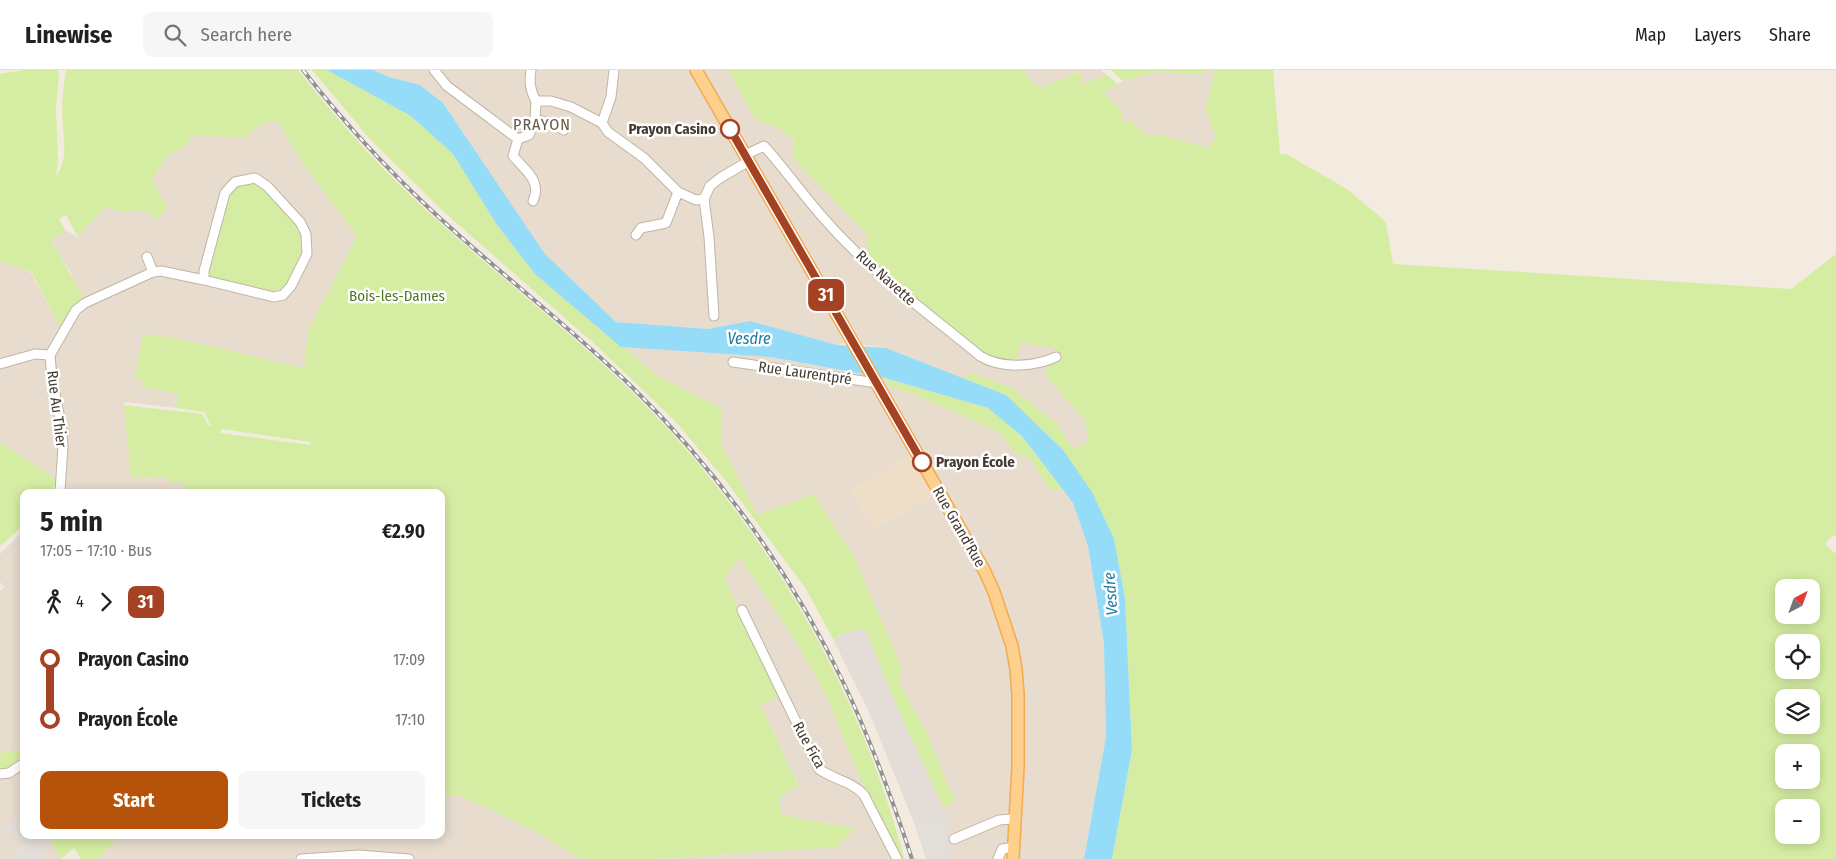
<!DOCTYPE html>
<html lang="en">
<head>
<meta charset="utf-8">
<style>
	:root { --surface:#fff; --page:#f6f6f6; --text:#202124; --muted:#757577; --line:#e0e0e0; --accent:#b45309 }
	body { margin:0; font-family:"Fira Sans Condensed",sans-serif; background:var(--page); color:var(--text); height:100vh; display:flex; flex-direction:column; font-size:19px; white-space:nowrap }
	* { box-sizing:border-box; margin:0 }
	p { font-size:16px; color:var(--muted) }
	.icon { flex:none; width:28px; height:28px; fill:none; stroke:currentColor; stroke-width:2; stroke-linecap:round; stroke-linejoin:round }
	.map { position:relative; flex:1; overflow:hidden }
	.panel { position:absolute; left:20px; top:419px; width:425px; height:350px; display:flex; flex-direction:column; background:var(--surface); border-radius:10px; box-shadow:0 2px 12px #0003 }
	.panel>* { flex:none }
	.badge { padding:0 10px; border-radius:8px; font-size:18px; line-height:32px }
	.needle { width:32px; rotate:41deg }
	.buttons { position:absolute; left:1775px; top:509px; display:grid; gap:10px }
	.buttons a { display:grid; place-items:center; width:45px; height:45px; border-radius:10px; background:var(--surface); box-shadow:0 2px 12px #0003; font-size:25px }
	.map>.badge { position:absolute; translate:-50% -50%; box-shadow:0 0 0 2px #fff }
	.legs { display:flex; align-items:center; gap:8px; height:55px; padding:0 20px; font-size:16px }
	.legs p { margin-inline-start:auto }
	.overview { display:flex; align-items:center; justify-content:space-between; height:85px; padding:0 20px }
	h1 { font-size:28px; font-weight:700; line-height:38px }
	.cta { display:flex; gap:10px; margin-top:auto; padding:10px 20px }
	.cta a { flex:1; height:58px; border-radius:10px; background:var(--accent); color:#fff; font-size:20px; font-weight:700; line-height:58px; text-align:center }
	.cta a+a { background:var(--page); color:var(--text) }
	ul { padding:0 20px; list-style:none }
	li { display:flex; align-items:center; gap:18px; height:60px; font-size:19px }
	li i { display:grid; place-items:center; width:8px; height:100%; margin:0 6px; background:currentColor }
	li i::after { content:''; width:12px; height:12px; margin:-6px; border:4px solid; border-radius:50%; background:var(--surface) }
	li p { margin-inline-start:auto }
	li:first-child i { background:linear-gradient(#0000 50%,currentColor 0) }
	li:last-child i { background:linear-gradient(currentColor 50%,#0000 0) }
	header { display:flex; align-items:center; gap:30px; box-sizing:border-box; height:70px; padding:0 25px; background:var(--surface); border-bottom:1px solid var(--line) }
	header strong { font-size:24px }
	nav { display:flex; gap:28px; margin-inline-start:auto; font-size:18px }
	.search { width:350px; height:45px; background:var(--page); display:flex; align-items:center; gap:12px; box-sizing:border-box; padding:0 18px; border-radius:10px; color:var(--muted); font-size:19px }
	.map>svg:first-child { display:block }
	.residential { fill:#e7dcce }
	.industrial { fill:#e4dcd6 }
	.education { fill:#eedec8 }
	.green { fill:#d5eda3; fill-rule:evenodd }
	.parking { fill:#e2deda }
	.water { fill:#94dcf8 }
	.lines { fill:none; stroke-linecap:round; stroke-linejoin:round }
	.minor-casing { stroke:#c1b4a5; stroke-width:11 }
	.major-casing { stroke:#f1ac50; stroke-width:14 }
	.minor { stroke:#fff; stroke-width:9 }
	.major { stroke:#ffd08d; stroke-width:11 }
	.rail-casing { stroke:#929292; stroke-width:4 }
	.rail { stroke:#fff; stroke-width:2; stroke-dasharray:5.5; stroke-linecap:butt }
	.line-1-casing { stroke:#fff; stroke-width:11 }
	.line-1 { stroke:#a64224; stroke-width:8 }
	.stop-1-dot { fill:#fff; stroke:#a64224; stroke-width:2.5 }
	.labels { text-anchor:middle; stroke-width:5; stroke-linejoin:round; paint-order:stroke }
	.stop-label { font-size:15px; font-weight:bold; fill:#443a31; stroke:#fff; text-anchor:end }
	.street-label { font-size:15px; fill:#443a31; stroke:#fff }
	.park-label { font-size:15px; fill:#4d7b1f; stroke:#fff }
	.neighbourhood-label { font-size:16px; letter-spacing:1px; fill:#685647; stroke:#fff }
	.water-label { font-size:16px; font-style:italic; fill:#1d7aa1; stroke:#fff }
</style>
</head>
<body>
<header>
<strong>Linewise</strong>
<div class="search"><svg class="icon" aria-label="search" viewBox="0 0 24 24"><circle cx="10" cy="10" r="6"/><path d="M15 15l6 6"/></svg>Search here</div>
<nav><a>Map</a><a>Layers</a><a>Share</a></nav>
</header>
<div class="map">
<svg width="1836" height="789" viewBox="0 0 1836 789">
	<rect width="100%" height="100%" fill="#f3ebe0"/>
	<!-- residential -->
	<g class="residential">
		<polygon points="373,0 691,0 845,273 837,275 750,251 708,259 616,252 545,184 443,33 420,15 389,7"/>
		<polygon points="702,0 728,0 755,49 779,58 795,73 792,87 868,166 1020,273 1057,277 1045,305 1085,350 1088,371 1074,380 1056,353 969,303 965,309 886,278 863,275"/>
		<polygon points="1023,0 1101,0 1107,5 1082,15 1079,1 1041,18 1031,11"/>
		<polygon points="1209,0 1215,1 1205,38 1216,68 1208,78 1159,64 1150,67 1129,50 1125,54 1120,46 1124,43 1103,23 1123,11 1160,1 1198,5"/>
		<polygon points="278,51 301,91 357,166 308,261 304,299 176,268 143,310 142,316 178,324 176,338 125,332 124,335 131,408 167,407 184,412 183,422 58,422 57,410 0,372 0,192 30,201 61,260 72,205 51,170 65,160 78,167 105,137 124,142 167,138 152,110 168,85 190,73 190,66 246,67 263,53"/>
		<polygon points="622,277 771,287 885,308 889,316 915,325 1001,363 1013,382 1029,388 1050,419 1062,419 1073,433 1088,476 1104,574 1106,667 1084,789 947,789 947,754 943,737 956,731 945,709 927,663 899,612 902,599 757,445 722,376 721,338 658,306"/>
		<polygon points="24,460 24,679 0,683 0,521 5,517 0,512 0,484"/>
		<polygon points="740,488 795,570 825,623 879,748 901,788 904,787 905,789 656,789 837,777 836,754 782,746 779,728 788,721 799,716 760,634 780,626 724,507"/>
		<polygon points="24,697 24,765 47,765 61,789 0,789 0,706"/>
		<polygon points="441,725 459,725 533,760 581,789 96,789 122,765 441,765"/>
	</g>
	<!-- industrial -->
	<polygon class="industrial" points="865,559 898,639 943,737 947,749 937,753 931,754 918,748 913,750 867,638 833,569 849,561"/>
	<!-- education -->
	<polygon class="education" points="912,383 937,425 873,460 850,420"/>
	<!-- green -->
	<g class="green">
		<path d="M23 0H58L59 3 56 38 58 92 56 106C70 88 62 62 62 40 62 27 64 13 66 0H298C341 55 387 106 439 152 502 209 569 261 630 320 760 447 857 611 904 787L901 788 879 748 863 714 825 623 795 570 740 488 724 507 780 627 760 634 799 717 788 721 779 728 782 745 855 758 837 777 656 789H581L533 760 459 725H441V422H183L184 412 172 413 167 407 131 408 124 335 202 344 209 356H211L204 342 176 338 178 324 141 317 143 310 134 309 143 264 176 268 304 298 308 261 357 166 301 91 278 51 263 53 246 67 190 66V73L168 85 152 109 167 138 157 149 144 140 124 142 105 137 78 167 66 145 59 149 65 160 51 170 83 227 61 260 31 201 0 192V4ZM222 359 310 372 311 375 228 364 220 363Z"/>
		<polygon points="312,0 327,0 411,46 453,84 497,155 535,204 658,306 721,338 722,376 757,445 814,424 855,488 902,599 899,612 927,663 945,709 956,731 943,737 898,639 865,559 849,561 833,569 806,519 726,411 674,350 598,277 445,143 370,69"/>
		<path d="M728 0H1023L1031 11 1041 18 1080 1 1082 14 1107 5 1118 14 1103 23 1124 42 1120 46 1125 54 1129 50 1150 67 1159 64 1208 78 1216 68 1205 38 1215 1 1209 0 1199 5 1160 1 1123 11 1111 0H1273L1280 84H1286L1347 119 1386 152 1393 194 1791 219 1836 184V467L1833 465 1825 474 1836 484V789H1112L1132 680 1125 528 1114 469 1006 325 965 309 969 302 1010 317 1056 353 1074 380 1088 371 1085 350 1045 305 1056 278 1021 273 1016 292 983 287 868 187V166L792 87 795 72 779 58 755 49ZM1784 518H1811V545H1784ZM1784 572H1811V600H1784ZM1784 628H1811V655H1784ZM1784 682H1811V710H1784ZM1784 738H1811V765H1784Z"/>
		<path d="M255 112 262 116C278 134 308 158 300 184 299 189 296 194 294 198 290 208 286 218 275 221L219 211 211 208 209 204 226 130C232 117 241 114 255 112Z"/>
		<polygon points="885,308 988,338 1022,366 1062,419 1050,419 1029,388 1013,382 1001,363 915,325 889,316"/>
		<polygon points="0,372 57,410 51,422 24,422 24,455 0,476"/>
		<polygon points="24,679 24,688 4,702 0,702 0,683"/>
		<polygon points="47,765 122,765 96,789 81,789 74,778 61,789"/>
	</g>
	<!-- parking -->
	<g class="parking">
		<polygon points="918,748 931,754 937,753 947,749 947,789 926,789 913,750"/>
		<polygon points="21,749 20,760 24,763 24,765 27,765 47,779 40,789 11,789 23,772 1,759"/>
	</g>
	<!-- water -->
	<polygon class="water" points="327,0 373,0 389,7 420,15 443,33 545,184 616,252 708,259 750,251 837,275 886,278 1006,325 1063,380 1092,422 1114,469 1125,528 1132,680 1112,789 1084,789 1106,667 1104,574 1088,476 1073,433 1022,366 988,338 885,308 771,287 621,277 535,204 497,155 453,84 411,46"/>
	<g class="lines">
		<defs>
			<g id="minor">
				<polyline points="434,0 447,16 518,69"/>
				<path d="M531 0C529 12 530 20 536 31"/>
				<polyline points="536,31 551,31 571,37 602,53 608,62 644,88 678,122 696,130 704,129"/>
				<polyline points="535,50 549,52 564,60"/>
				<polyline points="602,53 611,27 614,0"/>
				<path d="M518 69 513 86C526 101 542 111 533 131"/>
				<polyline points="518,69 529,65 535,50 536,31"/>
				<path d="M745 85 764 76C786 100 805 128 827 152 872 203 928 243 980 286 1001 299 1034 297 1056 287"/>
				<polyline points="636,165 641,158 666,153 678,122"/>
				<polyline points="147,187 153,202"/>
				<polyline points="714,246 709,167 704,129 710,116 720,108 749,91"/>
				<polyline points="733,292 877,313"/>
				<polyline points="0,294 35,284 50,285"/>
				<polyline points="60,422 63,376 61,354 52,309 50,285 76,240 85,233 153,202 161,201 204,210 274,227 283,225 291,216 307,184 306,164 300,152 267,116 255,108 235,112 225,123 204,201 204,210"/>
				<path d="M742 540 819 699C834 710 852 711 864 725L897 789"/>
				<polyline points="0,704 9,703 24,693"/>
				<polyline points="954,769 999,750 1011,749"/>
				<polyline points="301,789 359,785 409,789"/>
				<polyline points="998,789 1002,779 1009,778"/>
			</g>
			<polyline id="major" points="696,0 938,420 985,502 994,522 1012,576 1016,599 1018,624 1018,697 1013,789"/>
		</defs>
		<!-- minor casing -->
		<use href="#minor" class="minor-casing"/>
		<!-- major casing -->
		<use href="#major" class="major-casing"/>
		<!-- minor -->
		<use href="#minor" class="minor"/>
		<!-- major -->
		<use href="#major" class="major"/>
		<defs>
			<path id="rail" d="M303 0C341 49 384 96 430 139 495 200 567 254 632 317 720 403 793 506 846 618 872 674 893 731 912 789"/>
		</defs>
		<!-- rail casing -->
		<use href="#rail" class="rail-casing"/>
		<!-- rail -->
		<use href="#rail" class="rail"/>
	</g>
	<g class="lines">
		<defs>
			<polyline id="line-1" points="730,59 922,392"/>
		</defs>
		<!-- line-1 casing -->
		<use href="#line-1" class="line-1-casing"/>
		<!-- line-1 -->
		<use href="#line-1" class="line-1"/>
	</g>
	<!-- markers -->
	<g class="stop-1-dot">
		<circle cx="730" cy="59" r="9"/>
		<circle cx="922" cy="392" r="9"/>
	</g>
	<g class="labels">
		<!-- stop labels -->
		<g class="stop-label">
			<text x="716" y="64">Prayon Casino</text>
			<text x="936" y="397" text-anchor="start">Prayon École</text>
		</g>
		<!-- street labels -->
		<g class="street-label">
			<text transform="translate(886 208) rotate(42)" y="5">Rue Navette</text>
			<text transform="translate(805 303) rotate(8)" y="5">Rue Laurentpré</text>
			<text transform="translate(57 339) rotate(83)" y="5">Rue Au Thier</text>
			<text transform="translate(959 457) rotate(60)" y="5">Rue Grand'Rue</text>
			<text transform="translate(809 675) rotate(61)" y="5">Rue Fica</text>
		</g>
		<!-- park labels -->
		<g class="park-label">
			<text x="397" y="231">Bois-les-Dames</text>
		</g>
		<!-- neighbourhood labels -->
		<g class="neighbourhood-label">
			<text x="542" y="60">PRAYON</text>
		</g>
		<!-- water labels -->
		<g class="water-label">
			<text x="749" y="274">Vesdre</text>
			<text transform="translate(1110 524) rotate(-94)" y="6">Vesdre</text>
		</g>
	</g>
</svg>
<div class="buttons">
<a><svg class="needle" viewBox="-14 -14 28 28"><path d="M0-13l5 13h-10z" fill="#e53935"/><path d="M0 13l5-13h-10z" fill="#757577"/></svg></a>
<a><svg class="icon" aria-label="locate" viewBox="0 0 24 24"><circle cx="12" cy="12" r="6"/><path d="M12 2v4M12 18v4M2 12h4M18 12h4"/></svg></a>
<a><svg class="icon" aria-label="layers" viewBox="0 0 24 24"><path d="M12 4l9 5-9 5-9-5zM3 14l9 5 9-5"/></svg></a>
<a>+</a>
<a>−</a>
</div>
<b class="badge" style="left:826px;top:225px;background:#a64224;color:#fff">31</b>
<section class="panel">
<div class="overview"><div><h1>5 min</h1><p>17:05 – 17:10 · Bus</p></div><b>€2.90</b></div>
<div class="legs"><svg class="icon" aria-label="walk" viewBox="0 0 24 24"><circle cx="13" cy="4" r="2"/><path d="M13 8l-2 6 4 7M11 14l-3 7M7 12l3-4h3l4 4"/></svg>4<svg class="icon" aria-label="forward" viewBox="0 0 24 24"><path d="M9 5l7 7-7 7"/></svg><b class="badge" style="background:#a64224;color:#fff">31</b></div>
<ul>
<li><i style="color:#a64224"></i><b>Prayon Casino</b><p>17:09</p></li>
<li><i style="color:#a64224"></i><b>Prayon École</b><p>17:10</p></li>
</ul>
<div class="cta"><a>Start</a><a>Tickets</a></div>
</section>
</div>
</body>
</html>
